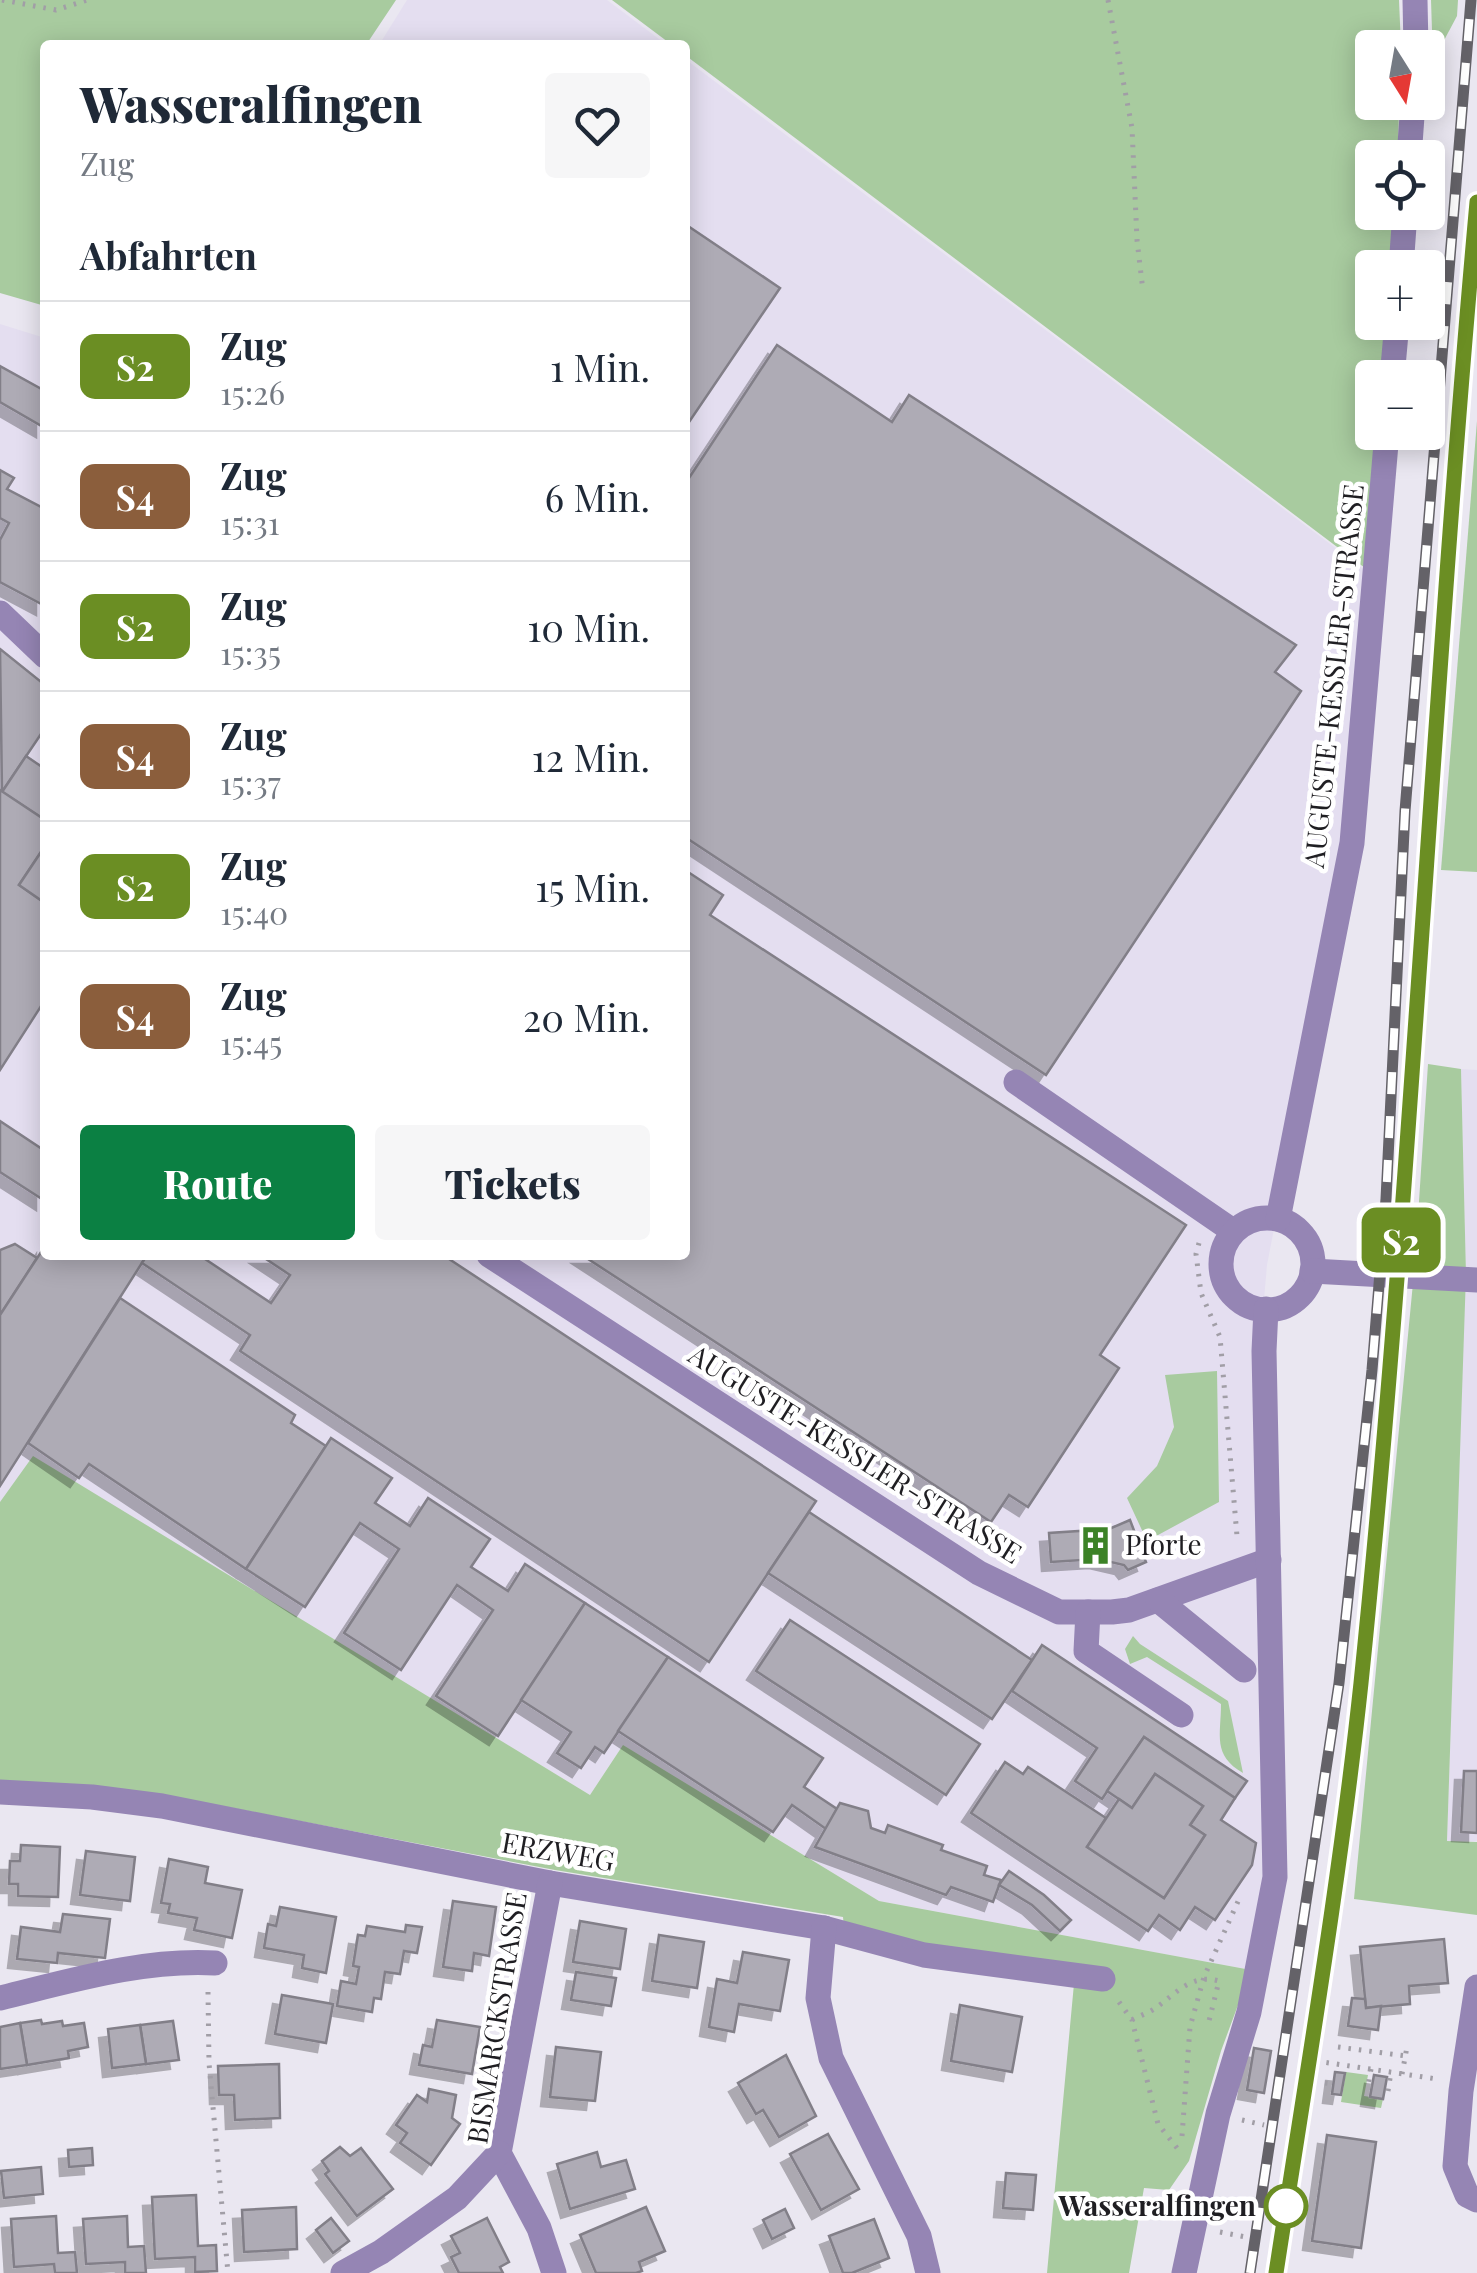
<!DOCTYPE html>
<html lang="de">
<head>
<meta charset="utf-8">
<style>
	:root { --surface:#fff; --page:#f6f6f7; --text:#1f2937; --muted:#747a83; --line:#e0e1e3; --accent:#0b8043 }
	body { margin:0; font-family:"Playfair Display",serif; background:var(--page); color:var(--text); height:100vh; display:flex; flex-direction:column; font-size:38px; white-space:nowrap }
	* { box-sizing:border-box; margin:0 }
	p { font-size:32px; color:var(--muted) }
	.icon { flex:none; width:55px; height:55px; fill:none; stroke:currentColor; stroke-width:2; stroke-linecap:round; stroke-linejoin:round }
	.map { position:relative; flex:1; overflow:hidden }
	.details { position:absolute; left:40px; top:40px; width:650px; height:1220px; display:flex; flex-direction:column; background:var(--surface); border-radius:10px; box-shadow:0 5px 25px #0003 }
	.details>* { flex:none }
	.badge { padding:0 20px; border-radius:15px; font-size:35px; line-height:65px }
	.needle { width:65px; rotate:169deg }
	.controls { position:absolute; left:1355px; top:30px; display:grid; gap:20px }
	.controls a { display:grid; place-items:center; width:90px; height:90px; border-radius:10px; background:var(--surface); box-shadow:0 5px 25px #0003; font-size:50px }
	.map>.badge { position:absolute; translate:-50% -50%; box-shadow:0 0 0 5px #fff }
	h2 { padding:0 40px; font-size:38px; line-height:90px }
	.round { display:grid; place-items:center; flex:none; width:105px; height:105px; border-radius:10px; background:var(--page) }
	.headline { display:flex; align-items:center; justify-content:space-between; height:170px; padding:0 40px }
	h1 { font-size:48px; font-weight:800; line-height:75px }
	.primary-button { display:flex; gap:20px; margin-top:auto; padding:20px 40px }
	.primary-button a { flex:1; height:115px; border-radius:10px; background:var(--accent); color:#fff; font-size:40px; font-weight:800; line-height:115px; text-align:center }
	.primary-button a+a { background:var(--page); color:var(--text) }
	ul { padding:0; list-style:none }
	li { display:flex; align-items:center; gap:30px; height:130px; padding:0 40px; border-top:2px solid var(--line) }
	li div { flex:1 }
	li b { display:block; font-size:38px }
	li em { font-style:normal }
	li .badge { min-width:110px; font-weight:700; text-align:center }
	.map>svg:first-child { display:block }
	.built { fill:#e4def0 }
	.green { fill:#a8cb9f }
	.building { fill:#aeabb5; stroke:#827f88; stroke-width:2.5; filter:url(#shadow) }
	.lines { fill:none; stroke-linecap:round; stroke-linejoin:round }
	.path { stroke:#a19ea6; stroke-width:5; stroke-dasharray:2.5 8; stroke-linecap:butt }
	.minor { stroke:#9585b4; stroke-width:25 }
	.rail-casing { stroke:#646268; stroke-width:11 }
	.rail { stroke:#fff; stroke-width:8; stroke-dasharray:22; stroke-linecap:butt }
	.line-casing { stroke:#fff; stroke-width:22 }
	.line { stroke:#6b8e23; stroke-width:15 }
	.stop-dot { fill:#fff; stroke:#6b8e23; stroke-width:5 }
	.labels { text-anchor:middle; stroke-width:9; stroke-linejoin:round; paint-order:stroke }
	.street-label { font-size:28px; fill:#1f1e22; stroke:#fff }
	.poi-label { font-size:28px; fill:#1f1e22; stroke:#fff; text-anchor:start }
	.stop-label { font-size:28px; font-weight:bold; fill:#1f1e22; stroke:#fff; text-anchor:end }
</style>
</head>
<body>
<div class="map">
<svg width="1477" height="2273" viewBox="0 0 1477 2273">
	<defs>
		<filter id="shadow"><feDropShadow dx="-9" dy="9" stdDeviation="0" flood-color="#0004"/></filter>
	</defs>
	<rect width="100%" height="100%" fill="#eae7f1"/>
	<!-- built -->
	<g class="built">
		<polygon points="407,0 607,0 667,45 379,45"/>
		<polygon points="685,59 1366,571 1348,844 1267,1265 1258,1369 1270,1875 1251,1970 879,1901 623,1745 590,1795 33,1457 0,1502 0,324 45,338 45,1255 685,1255"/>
		<polygon points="1461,1069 1477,1070 1477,1275 1466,1274"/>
		<polygon points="1465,1288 1477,1289 1477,1841 1447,1842"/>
	</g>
	<!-- green -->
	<g class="green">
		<polygon points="0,0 396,0 366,45 45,45 45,306 0,293"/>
		<polygon points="612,0 1399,0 1401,47 1372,48 1372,102 1399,103 1398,157 1372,158 1372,212 1396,213 1394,267 1372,268 1372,322 1391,323 1385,377 1372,378 1372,432 1379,433 1365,568 685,55 685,45 672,45"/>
		<polygon points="1431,0 1458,0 1457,16 1433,61"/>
		<polygon points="1477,421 1477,872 1441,870"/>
		<polygon points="1428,1064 1461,1069 1466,1274 1447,1841 1477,1842 1477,1915 1354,1899 1415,1262"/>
		<polygon points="1217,1371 1219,1502 1147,1541 1127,1498 1157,1466 1174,1427 1165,1375"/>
		<polygon points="33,1456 590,1795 623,1745 879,1901 1251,1970 1221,2051 1189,2161 1169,2190 1144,2188 1129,2273 1047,2273 1075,1973 845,1938 843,1917 555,1870 170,1796 0,1780 0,1502"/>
		<path d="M1133 1636 1140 1644 1228 1701 1243 1773C1212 1755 1221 1735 1221 1704L1147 1657 1130 1664 1125 1649Z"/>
		<polygon points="1346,2072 1368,2075 1364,2096 1383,2099 1381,2108 1341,2102"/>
	</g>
	<!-- building -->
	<g class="building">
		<polygon points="685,224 780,288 685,428"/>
		<polygon points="777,345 892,422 909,395 1296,645 1275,672 1301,691 1046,1075 685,837 685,484"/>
		<polygon points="0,366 45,391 45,428 0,402"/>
		<polygon points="0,470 14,478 7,489 45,509 45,606 0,582 0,540 9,523 0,518"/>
		<polygon points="0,649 45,685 45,728 2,792"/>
		<polygon points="26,756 45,769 45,820 2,792"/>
		<polygon points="0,790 45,820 45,846 19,885 45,903 45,1000 0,1070"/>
		<polygon points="45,846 45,903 19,885"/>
		<polygon points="685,870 723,895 710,915 1186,1225 1100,1355 1119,1368 1028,1507 1009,1495 991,1522 582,1255 685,1255"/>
		<polygon points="0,1121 45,1151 45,1201 0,1172"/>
		<polygon points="15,1244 37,1258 0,1315 0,1250"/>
		<polygon points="45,1246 45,1255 147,1255 0,1486 0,1315"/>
		<polygon points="147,1255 199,1255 271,1303 290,1275 260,1255 443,1255 816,1501 709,1662 240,1351 250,1335 142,1263"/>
		<polygon points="120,1298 295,1415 291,1423 326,1446 246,1569 89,1464 79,1478 28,1443"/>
		<polygon points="331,1438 392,1478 375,1503 410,1526 428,1498 490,1539 471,1567 508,1591 525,1564 585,1603 498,1736 436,1696 493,1610 457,1585 401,1670 344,1633 399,1549 360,1523 305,1607 246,1569"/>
		<polygon points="809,1512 1032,1660 992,1719 768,1573"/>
		<polygon points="1130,1520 1146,1562 1128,1570 1124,1565 1098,1559 1051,1562 1049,1533 1109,1529"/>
		<polygon points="585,1603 668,1657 604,1753 595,1747 581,1768 557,1753 571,1732 521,1700"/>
		<polygon points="790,1620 980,1744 946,1795 756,1671"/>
		<polygon points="1042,1645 1247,1781 1235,1798 1144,1737 1102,1799 1075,1781 1097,1748 1012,1691"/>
		<polygon points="668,1657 823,1758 804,1787 837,1809 826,1829 792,1805 773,1832 618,1731"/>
		<polygon points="1144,1737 1235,1798 1221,1820 1256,1843 1252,1865 1215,1920 1195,1907 1180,1930 1159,1915 1148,1931 971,1813 1005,1762 1023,1774 1028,1767 1106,1818 1087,1847 1164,1898 1205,1835 1190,1825 1203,1806 1155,1774 1132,1808 1107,1791"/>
		<polygon points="1464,1771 1477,1771 1477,1833 1461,1832"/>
		<polygon points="1155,1774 1203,1806 1190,1825 1205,1835 1164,1898 1087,1847 1119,1799 1132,1808"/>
		<polygon points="840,1803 868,1811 871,1828 885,1833 888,1825 943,1845 941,1850 987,1866 984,1875 1001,1880 993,1902 951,1887 946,1895 815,1847"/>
		<polygon points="21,1845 60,1847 58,1897 18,1896 18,1884 9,1884 10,1861 20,1861"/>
		<polygon points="86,1851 135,1857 130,1901 80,1895"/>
		<polygon points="169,1859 208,1867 205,1883 242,1890 232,1938 194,1930 197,1918 168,1913 170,1904 161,1903"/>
		<polygon points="1009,1871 1044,1895 1071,1920 1060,1931 1032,1905 999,1885"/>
		<polygon points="453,1901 496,1907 489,1956 474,1953 472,1971 443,1967"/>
		<polygon points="280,1907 336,1917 326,1973 302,1968 304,1955 264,1948 268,1924 276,1926"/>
		<polygon points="63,1914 110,1919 105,1958 58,1953 57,1963 17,1959 21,1927 60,1932"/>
		<polygon points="580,1921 626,1929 620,1969 573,1962"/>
		<polygon points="406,1925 422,1927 417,1953 404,1951 400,1974 385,1972 381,1999 374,1998 372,2012 337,2006 341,1981 356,1984 359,1967 353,1966 358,1935 365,1936 367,1926 405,1932"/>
		<polygon points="659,1935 704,1942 697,1988 652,1981"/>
		<polygon points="1444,1939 1448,1983 1409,1986 1410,2004 1366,2008 1360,1947"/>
		<polygon points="743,1952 789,1960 780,2011 739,2004 734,2032 709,2027 717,1979 737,1983"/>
		<polygon points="576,1972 616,1978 611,2006 571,2000"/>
		<polygon points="282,1995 333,2004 326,2043 275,2034"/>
		<polygon points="1352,1998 1365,1999 1366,2008 1381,2006 1378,2030 1348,2026"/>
		<polygon points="960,2005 1022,2017 1012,2072 951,2061"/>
		<polygon points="41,2020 42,2024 62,2021 63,2026 84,2023 88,2047 68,2051 69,2058 27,2065 20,2023"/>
		<polygon points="437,2020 480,2027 472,2074 419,2065 423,2045 432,2047"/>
		<polygon points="173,2021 179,2060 146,2064 140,2025"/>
		<polygon points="20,2023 27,2065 0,2069 0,2027"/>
		<polygon points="140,2025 146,2064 112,2068 108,2029"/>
		<polygon points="556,2047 601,2052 595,2101 550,2097"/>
		<polygon points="1254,2048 1271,2051 1264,2093 1247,2090"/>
		<polygon points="786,2055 816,2116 779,2137 763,2110 756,2114 738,2083"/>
		<polygon points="279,2064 280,2118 235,2120 234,2095 219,2095 218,2066"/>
		<polygon points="1335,2072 1345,2073 1341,2095 1332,2094"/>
		<polygon points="1374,2075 1387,2077 1383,2099 1370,2097"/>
		<polygon points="429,2089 456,2095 452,2118 460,2124 431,2165 400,2143 407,2133 396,2125 417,2095 427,2102"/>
		<polygon points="828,2134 859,2189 821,2210 790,2154"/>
		<polygon points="1327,2135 1376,2142 1361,2248 1312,2241"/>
		<polygon points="340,2147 350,2156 361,2148 393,2189 357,2216 325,2174 329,2171 322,2161"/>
		<polygon points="92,2148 93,2165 69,2167 68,2150"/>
		<polygon points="597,2152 601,2167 626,2160 635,2189 570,2209 557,2164"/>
		<polygon points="41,2167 43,2194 4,2198 1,2171"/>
		<polygon points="1006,2173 1036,2175 1033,2210 1003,2208"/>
		<polygon points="196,2195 198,2246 216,2245 217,2271 195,2272 195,2257 155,2259 152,2197"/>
		<polygon points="296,2207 297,2249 244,2252 242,2210"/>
		<polygon points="646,2207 665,2251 639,2262 642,2271 636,2273 596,2273 580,2235"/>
		<polygon points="785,2209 794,2228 772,2239 763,2220"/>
		<polygon points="56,2216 58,2253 75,2252 77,2273 55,2273 54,2264 14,2267 11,2219"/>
		<polygon points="127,2216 128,2247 144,2246 146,2273 125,2273 125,2262 86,2264 83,2219"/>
		<polygon points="331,2218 349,2241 333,2253 316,2230"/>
		<polygon points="487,2218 509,2262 500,2267 503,2273 459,2273 451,2257 460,2253 451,2236"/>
		<polygon points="874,2219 889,2258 852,2273 843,2273 829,2236"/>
	</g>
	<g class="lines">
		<!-- path -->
		<g class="path">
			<polyline points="2,0 56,10 87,0"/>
			<polyline points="1108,0 1132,128 1137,240 1143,291"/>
			<polyline points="1199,1243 1196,1254 1201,1293 1220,1337 1237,1536"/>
			<polyline points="208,1992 209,2063 228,2273"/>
			<polyline points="1119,2002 1132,2020 1158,2124 1181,2153"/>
			<path d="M1132 2020C1139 2016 1148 2013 1154 2009 1176 1994 1191 1973 1219 1981L1208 2025"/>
			<polyline points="1338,2047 1406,2056"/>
			<polyline points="1316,2061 1437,2079"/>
			<polyline points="1371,2069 1368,2086 1372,2086"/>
			<polyline points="1402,2074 1407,2047"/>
			<polyline points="1325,2083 1333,2084"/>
			<polyline points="1388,2091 1391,2072"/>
			<polyline points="1242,2120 1264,2125"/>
			<polyline points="1182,2136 1190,2027 1204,1977 1240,1897"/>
			<polyline points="1220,2232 1246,2237"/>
		</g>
		<!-- minor -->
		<g class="minor">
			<polyline points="1415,0 1416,48"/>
			<polyline points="1409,158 1413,102"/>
			<polyline points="1401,268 1405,212"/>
			<polyline points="1392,378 1397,322"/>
			<polyline points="0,613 45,656"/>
			<polyline points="1016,1082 1233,1231"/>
			<circle cx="1267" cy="1264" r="46"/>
			<polyline points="1278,1219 1352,843 1387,432"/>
			<polyline points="489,1255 979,1573 1059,1612 1112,1612 1129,1610 1269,1560"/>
			<polyline points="1312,1271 1477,1280"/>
			<polyline points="1158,1600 1244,1670"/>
			<polyline points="1088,1612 1086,1651 1181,1715"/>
			<polyline points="0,1792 92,1797 162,1806 550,1883 824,1928 924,1955 1103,1979"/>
			<polyline points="550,1883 499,2153 539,2228 554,2273"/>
			<polyline points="824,1928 818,1998 831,2058 919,2236 928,2273"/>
			<polyline points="1477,1987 1461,2091 1455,2166 1467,2195 1477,2200"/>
			<path d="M0 1998C70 1981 143 1959 215 1963"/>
			<polyline points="343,2273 381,2252 457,2198 499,2153"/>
			<polyline points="1184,2273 1218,2114 1249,2012 1275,1877 1264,1351 1266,1309"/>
		</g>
		<defs>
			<g id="rail">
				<polyline points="1250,2273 1339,1683 1372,1370 1386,1199 1405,811 1471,0"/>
				<path d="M1276 2273C1306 2077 1341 1880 1361 1683 1411 1190 1433 694 1477 201"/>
			</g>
		</defs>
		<!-- rail casing -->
		<use href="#rail" class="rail-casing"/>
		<!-- rail -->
		<use href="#rail" class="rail"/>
	</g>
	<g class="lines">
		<defs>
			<path id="line" d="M1276 2273C1306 2077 1340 1880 1361 1683 1412 1190 1432 695 1477 202"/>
		</defs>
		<!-- line casing -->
		<use href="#line" class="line-casing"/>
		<!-- line -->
		<use href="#line" class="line"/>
	</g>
	<!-- icons -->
	<defs>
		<symbol id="building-bare" viewBox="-9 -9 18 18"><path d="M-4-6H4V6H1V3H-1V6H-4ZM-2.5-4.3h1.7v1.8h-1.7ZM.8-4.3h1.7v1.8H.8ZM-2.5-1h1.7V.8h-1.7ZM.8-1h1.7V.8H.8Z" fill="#3c8227" stroke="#fff" stroke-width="2.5" paint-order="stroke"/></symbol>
	</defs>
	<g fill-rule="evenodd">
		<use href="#building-bare" x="1068" y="1518" width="55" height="55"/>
	</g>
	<!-- markers -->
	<circle class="stop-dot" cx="1286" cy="2206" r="20"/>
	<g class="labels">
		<!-- street labels -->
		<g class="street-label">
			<text transform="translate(1334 676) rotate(-84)" y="10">AUGUSTE-KESSLER-STRASSE</text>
			<text transform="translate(855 1454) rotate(32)" y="10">AUGUSTE-KESSLER-STRASSE</text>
			<text transform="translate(558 1852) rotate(10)" y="10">ERZWEG</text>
			<text transform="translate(497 2018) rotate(-81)" y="10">BISMARCKSTRASSE</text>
		</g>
		<!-- poi labels -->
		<g class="poi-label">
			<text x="1125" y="1555">Pforte</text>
		</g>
		<!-- stop labels -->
		<g class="stop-label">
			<text x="1256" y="2216">Wasseralfingen</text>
		</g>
	</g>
</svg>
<div class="controls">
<a><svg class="needle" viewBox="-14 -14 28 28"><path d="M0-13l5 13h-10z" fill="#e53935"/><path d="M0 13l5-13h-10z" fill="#747a83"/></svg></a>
<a><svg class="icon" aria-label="locate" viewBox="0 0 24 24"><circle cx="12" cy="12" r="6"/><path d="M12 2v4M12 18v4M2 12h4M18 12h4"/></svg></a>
<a>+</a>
<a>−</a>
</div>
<b class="badge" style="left:1401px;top:1240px;background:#6b8e23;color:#fff">S2</b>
<section class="details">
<div class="headline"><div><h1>Wasseralfingen</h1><p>Zug</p></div><a class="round"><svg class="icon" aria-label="heart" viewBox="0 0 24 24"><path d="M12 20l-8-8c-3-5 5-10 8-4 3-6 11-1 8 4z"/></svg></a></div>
<h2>Abfahrten</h2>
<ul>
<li><span class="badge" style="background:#6b8e23;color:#fff">S2</span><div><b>Zug</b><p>15:26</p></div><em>1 Min.</em></li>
<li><span class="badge" style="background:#8b5e3c;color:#fff">S4</span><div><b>Zug</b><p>15:31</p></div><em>6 Min.</em></li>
<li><span class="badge" style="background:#6b8e23;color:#fff">S2</span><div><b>Zug</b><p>15:35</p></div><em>10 Min.</em></li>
<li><span class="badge" style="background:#8b5e3c;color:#fff">S4</span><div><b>Zug</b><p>15:37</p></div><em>12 Min.</em></li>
<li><span class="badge" style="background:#6b8e23;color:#fff">S2</span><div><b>Zug</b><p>15:40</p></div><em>15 Min.</em></li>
<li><span class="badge" style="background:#8b5e3c;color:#fff">S4</span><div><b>Zug</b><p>15:45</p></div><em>20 Min.</em></li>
</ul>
<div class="primary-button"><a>Route</a><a>Tickets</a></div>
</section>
</div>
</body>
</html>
